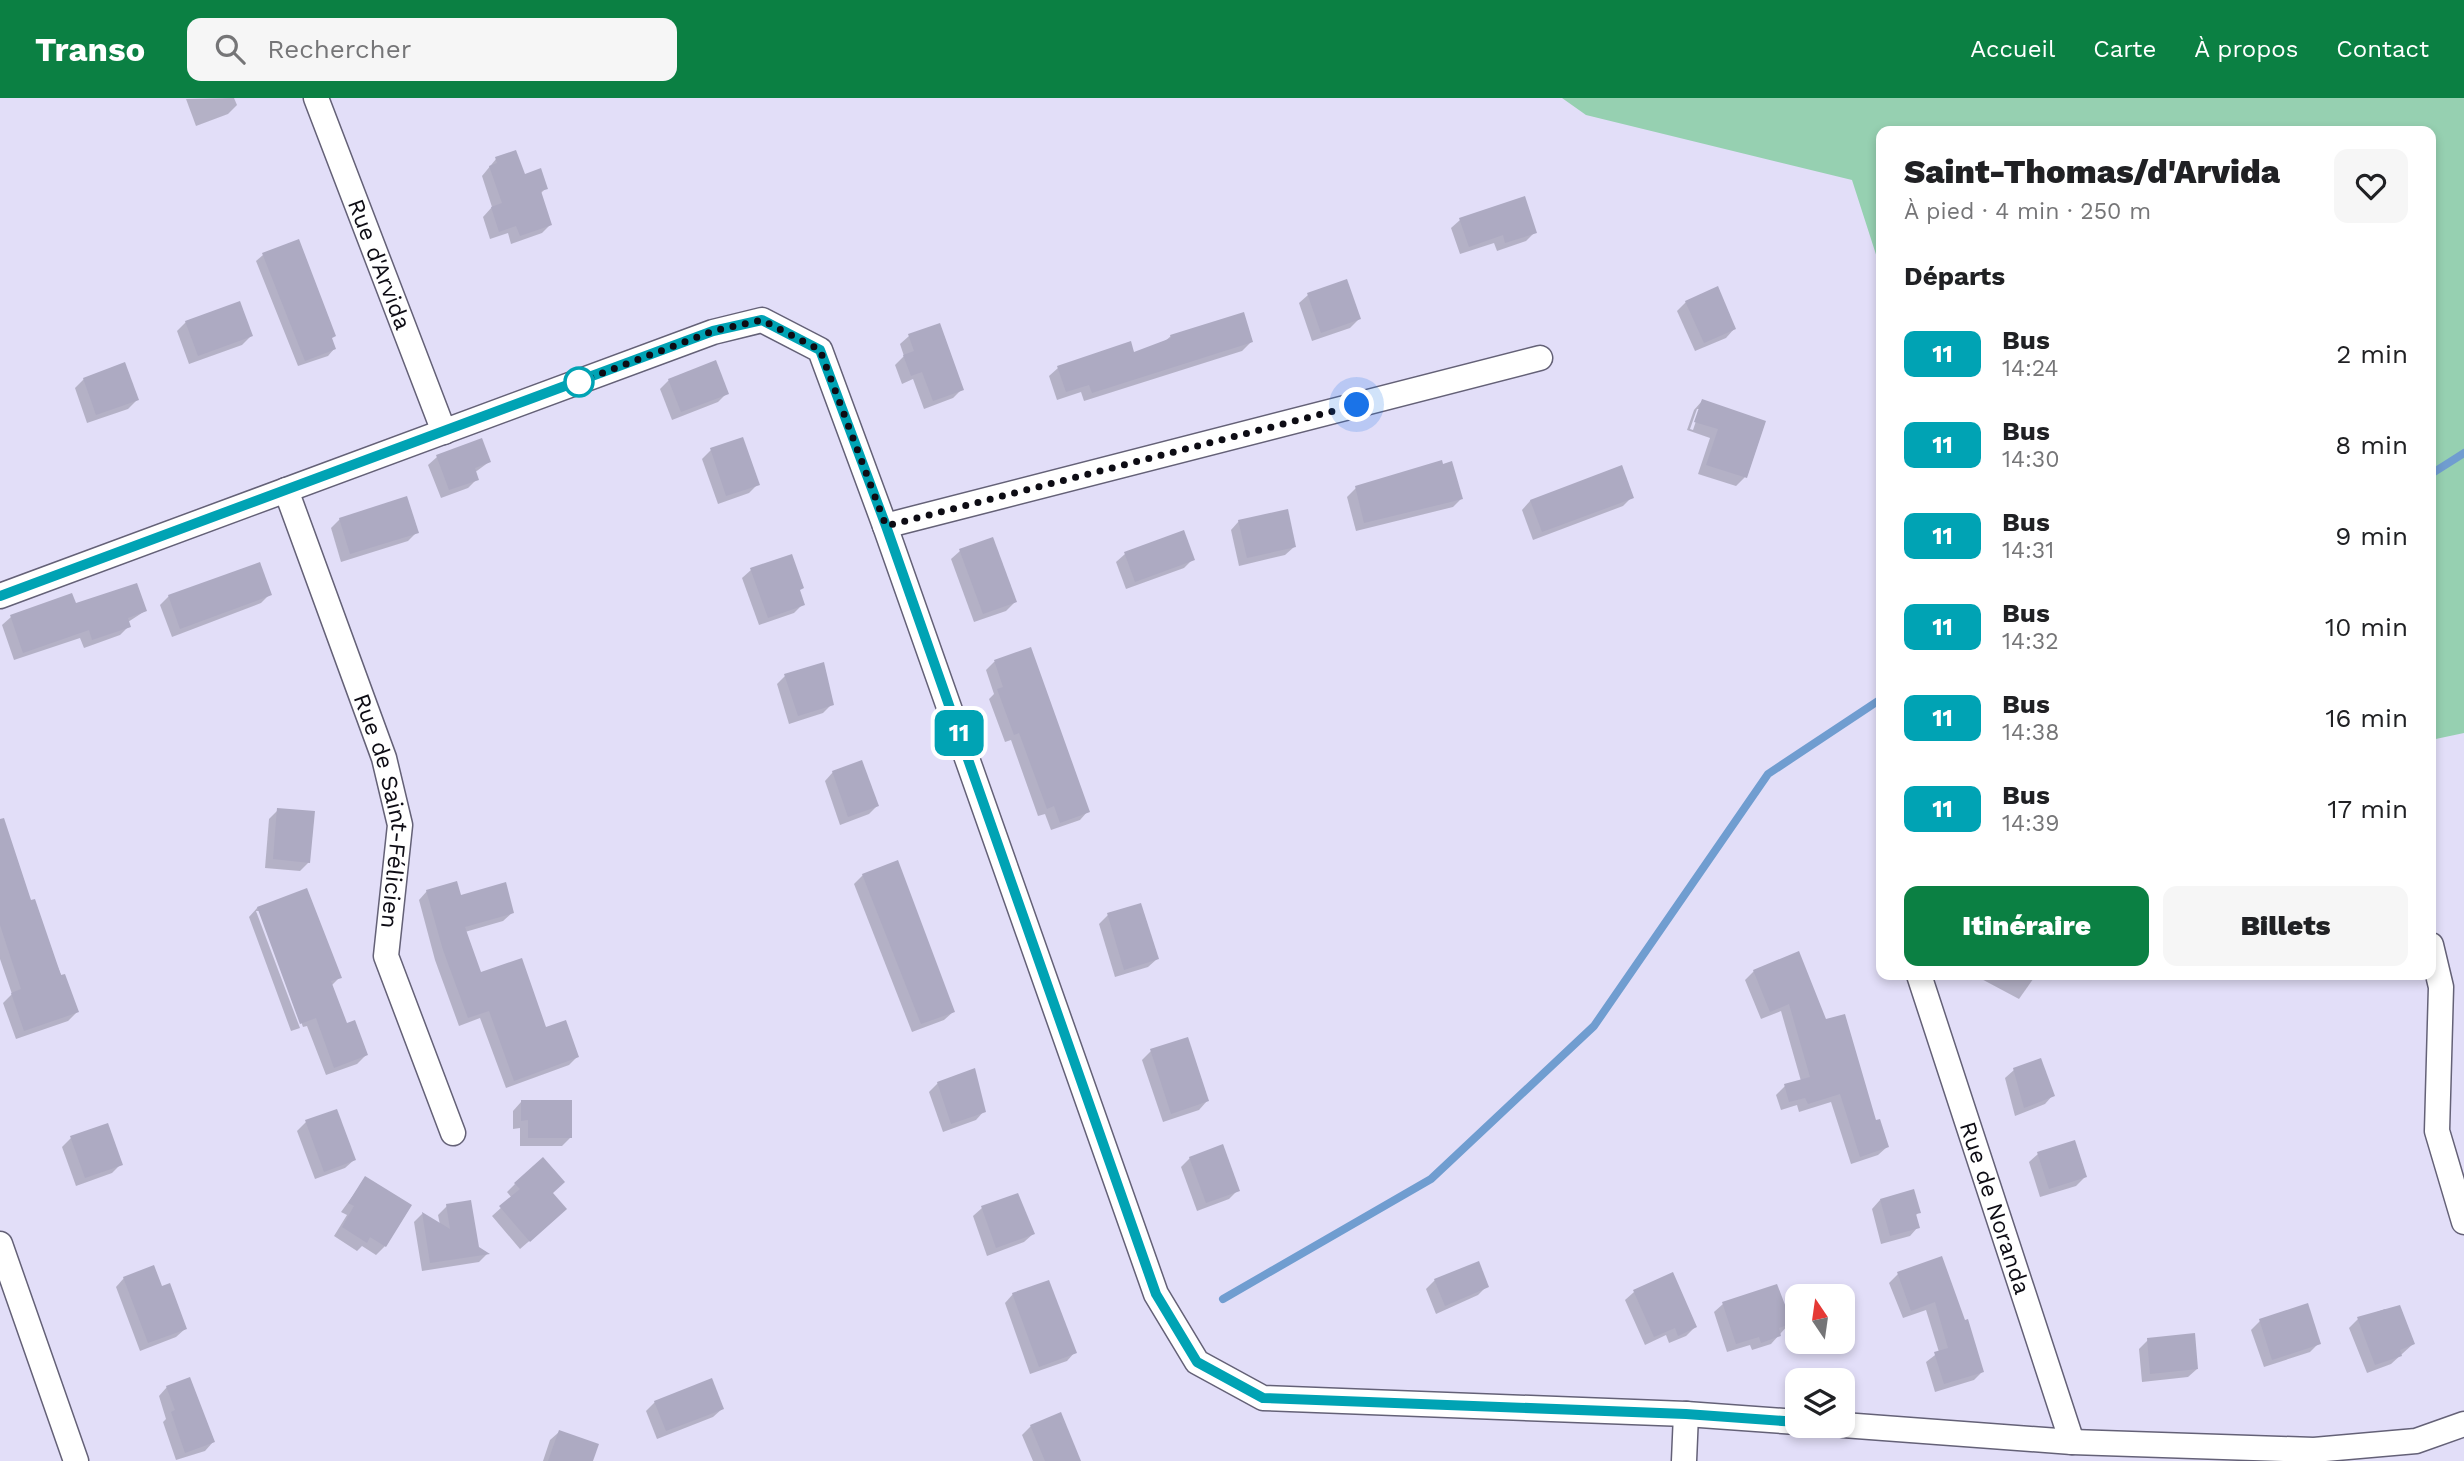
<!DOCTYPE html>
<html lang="fr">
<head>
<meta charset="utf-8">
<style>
	:root { --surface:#fff; --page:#f6f6f6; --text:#202124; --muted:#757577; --accent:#0b8043 }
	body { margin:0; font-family:"Work Sans",sans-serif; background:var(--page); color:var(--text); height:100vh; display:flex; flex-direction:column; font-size:26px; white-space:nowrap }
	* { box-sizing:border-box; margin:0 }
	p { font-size:23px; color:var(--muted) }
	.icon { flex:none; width:38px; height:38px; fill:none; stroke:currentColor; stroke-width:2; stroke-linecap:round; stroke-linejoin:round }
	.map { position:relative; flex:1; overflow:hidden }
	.side { position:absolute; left:1876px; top:28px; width:560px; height:854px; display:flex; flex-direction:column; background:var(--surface); border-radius:14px; box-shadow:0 4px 10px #0003 }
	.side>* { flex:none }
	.badge { padding:0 14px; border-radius:10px; font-size:24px; line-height:46px }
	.needle { width:46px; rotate:347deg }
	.tools { position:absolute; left:1785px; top:1186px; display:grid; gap:14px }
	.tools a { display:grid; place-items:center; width:70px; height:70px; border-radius:14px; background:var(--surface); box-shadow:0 4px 10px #0003; font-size:35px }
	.you { position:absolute; width:35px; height:35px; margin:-18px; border:5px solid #fff; border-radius:50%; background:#1a73e8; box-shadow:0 0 0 10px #1a73e833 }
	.map>.badge { position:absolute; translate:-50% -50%; box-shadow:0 0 0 4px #fff }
	h2 { padding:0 28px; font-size:26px; line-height:63px }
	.round { display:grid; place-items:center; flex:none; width:74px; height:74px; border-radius:14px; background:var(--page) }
	.summary { display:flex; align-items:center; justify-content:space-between; height:119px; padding:0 28px }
	h1 { font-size:33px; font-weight:800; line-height:52px }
	.primary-button { display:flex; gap:14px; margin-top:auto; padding:14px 28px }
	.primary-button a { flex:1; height:80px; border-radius:14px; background:var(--accent); color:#fff; font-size:28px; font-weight:800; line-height:80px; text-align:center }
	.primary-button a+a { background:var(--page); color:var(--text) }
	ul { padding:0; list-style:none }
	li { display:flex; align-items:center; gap:21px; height:91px; padding:0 28px }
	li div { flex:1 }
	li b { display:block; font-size:26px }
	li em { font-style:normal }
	li .badge { min-width:77px; font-weight:700; text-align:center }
	header { display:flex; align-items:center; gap:42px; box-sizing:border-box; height:98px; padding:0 35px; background:var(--accent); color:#fff }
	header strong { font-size:33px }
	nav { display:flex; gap:38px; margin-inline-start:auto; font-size:24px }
	.search { width:490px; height:63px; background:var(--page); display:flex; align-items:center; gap:18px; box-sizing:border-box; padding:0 24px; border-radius:14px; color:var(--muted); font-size:26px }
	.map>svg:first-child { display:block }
	.green { fill:#96d0b1 }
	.shadow { fill:#0003; fill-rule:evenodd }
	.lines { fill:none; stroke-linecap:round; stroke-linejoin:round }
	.stream { stroke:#709dd0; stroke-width:8 }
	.building { fill:#adaac2 }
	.minor-casing { stroke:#646177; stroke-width:27 }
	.minor { stroke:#fff; stroke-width:24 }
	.line-casing { stroke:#fff; stroke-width:16 }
	.line { stroke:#00a3b4; stroke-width:10 }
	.walk { stroke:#0d0c14; stroke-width:7; stroke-dasharray:0 12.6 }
	.stop-dot { fill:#fff; stroke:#00a3b4; stroke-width:3.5 }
	.labels { text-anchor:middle; stroke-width:5; stroke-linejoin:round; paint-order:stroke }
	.street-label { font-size:23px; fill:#0d0c14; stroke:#e2def8 }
</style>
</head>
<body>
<header>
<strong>Transo</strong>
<div class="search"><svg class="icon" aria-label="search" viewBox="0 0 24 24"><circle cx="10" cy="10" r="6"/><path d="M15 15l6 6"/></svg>Rechercher</div>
<nav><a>Accueil</a><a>Carte</a><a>À propos</a><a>Contact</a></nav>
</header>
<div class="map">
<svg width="2464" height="1363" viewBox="0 0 2464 1363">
	<rect width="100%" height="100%" fill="#e2def8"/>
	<!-- green -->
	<polygon class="green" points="1562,0 2464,0 2464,635 2431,642 2431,33 1881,33 1881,172 1852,82 1586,17"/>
	<!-- shadow -->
	<g class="shadow">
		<polygon points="234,0 237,7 228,16 196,28 186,1"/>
		<polygon points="496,61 546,90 540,96 550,127 542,135 511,146 508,135 490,141 483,119 492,109 482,78"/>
		<polygon points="1460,122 1535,134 1526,143 1497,153 1494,145 1460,156 1451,130"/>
		<polygon points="263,157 330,241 334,251 328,258 298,268 256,163"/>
		<polygon points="1308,197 1359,221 1350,230 1312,243 1299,205"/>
		<polygon points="1686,204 1734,231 1726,240 1695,253 1677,213"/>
		<polygon points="186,224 251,238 242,247 189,266 177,233"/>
		<polygon points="909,238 962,291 953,300 924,311 913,281 902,286 895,267 904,258 900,246"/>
		<polygon points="1171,238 1251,244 1242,253 1084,303 1081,294 1057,302 1049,278 1058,270 1133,256 1164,244"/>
		<polygon points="84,281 137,302 128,311 87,325 75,290"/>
		<polygon points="669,282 727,295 718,304 672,322 660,291"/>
		<path d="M1702 303 1764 324 1745 379 1736 388 1698 376 1710 340 1687 332 1694 312ZM1697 311H1700L1693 332 1690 331Z"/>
		<polygon points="711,352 758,386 749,395 718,406 702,361"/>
		<polygon points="437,359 489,364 474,375 477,381 468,390 441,400 428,367"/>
		<polygon points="1621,370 1632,399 1623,408 1533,442 1522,412 1530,403"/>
		<polygon points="1356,390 1461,401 1453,409 1356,433 1347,399"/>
		<polygon points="340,421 417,434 408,443 341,464 331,430"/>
		<polygon points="1239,423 1294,449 1285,457 1239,468 1231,432"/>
		<polygon points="960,453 1015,504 1006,513 974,524 951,461"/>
		<polygon points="1125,456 1193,461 1184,470 1126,491 1116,464"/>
		<polygon points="751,472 798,493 803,506 794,515 759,527 742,480"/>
		<polygon points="270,496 261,505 172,539 160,507 169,498"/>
		<polygon points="75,507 145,513 128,524 129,528 120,537 84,550 80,540 14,562 2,527 11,519"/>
		<polygon points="1030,551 1088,713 1080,722 1051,732 1045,716 1038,718 1011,642 1005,644 989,601 994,596 986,572 994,564"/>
		<polygon points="785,578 832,606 823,615 789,626 777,586"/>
		<polygon points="833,674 877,708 869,716 840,727 825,683"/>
		<polygon points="278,712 309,764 300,773 265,770 269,721"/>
		<polygon points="0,757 30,804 77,914 68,923 16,941 3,905 12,896 0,861"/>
		<polygon points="863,777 953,914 944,922 912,934 854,786"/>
		<polygon points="306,793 340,879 331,888 346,928 366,957 357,966 326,977 307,928 303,929 260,813 256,813 300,930 291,933 249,819 257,810"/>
		<polygon points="427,793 512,815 503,823 465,834 480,877 577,959 569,967 506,990 480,920 459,928 435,862 419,802"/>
		<polygon points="1140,807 1157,861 1148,869 1115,879 1099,826 1108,817"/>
		<polygon points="1754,873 1825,924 1887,1049 1878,1057 1851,1066 1831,1004 1799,1014 1797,1007 1781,1012 1776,997 1785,988 1801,983 1781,913 1761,921 1745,882"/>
		<polygon points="1974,877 2036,877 2019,901"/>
		<polygon points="1151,953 1207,1003 1199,1012 1163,1024 1142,962"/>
		<polygon points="974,972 984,1013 976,1022 943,1034 929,994 938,985"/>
		<polygon points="2014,972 2053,997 2045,1006 2015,1018 2005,980"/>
		<polygon points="521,1004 570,1040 562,1048 520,1048 520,1030 513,1031 513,1013"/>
		<polygon points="336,1013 354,1062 345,1070 315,1081 297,1033 306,1024"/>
		<polygon points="71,1040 121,1066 112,1075 76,1088 62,1049"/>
		<polygon points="2038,1056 2085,1079 2076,1088 2040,1099 2029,1064"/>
		<polygon points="1190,1060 1238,1092 1229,1101 1197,1113 1181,1069"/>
		<polygon points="365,1081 385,1148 376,1157 362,1148 357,1153 334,1138 347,1117 341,1114"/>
		<polygon points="515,1086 551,1095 556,1120 520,1151 492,1118 512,1100 507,1094"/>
		<polygon points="1880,1102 1919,1114 1915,1118 1918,1129 1910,1138 1881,1146 1872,1111"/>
		<polygon points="447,1108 477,1150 487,1156 479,1164 422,1173 414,1124 422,1116 440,1127 438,1117"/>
		<polygon points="982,1110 1033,1136 1024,1144 987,1158 973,1118"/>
		<polygon points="1941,1160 1982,1274 1974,1282 1935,1294 1926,1264 1939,1254 1926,1212 1903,1220 1889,1185 1898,1176"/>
		<polygon points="124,1180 161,1191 185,1231 176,1239 140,1253 116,1189"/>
		<polygon points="1435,1182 1487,1188 1478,1197 1436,1216 1426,1191"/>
		<polygon points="1634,1194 1695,1229 1686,1238 1669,1245 1666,1237 1645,1247 1625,1202"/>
		<polygon points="1013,1196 1075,1254 1067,1263 1030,1276 1005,1205"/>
		<polygon points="1723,1206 1790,1225 1771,1246 1752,1252 1750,1247 1727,1254 1714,1214"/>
		<polygon points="2385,1211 2413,1246 2391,1266 2367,1275 2349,1230 2358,1221"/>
		<polygon points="2260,1223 2319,1245 2310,1254 2264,1269 2251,1232"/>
		<polygon points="2148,1242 2197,1271 2188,1279 2142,1284 2139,1251"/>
		<polygon points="167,1289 213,1344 205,1353 176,1362 163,1324 166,1321 159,1298"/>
		<polygon points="655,1304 722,1311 713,1319 657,1341 646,1313"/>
		<polygon points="1031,1328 1079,1363 1033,1363 1022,1337"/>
		<polygon points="559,1334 592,1363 543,1363 550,1342"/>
	</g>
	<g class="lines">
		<!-- stream -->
		<g class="stream">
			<polyline points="2431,376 2464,355"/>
			<polyline points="1223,1201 1431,1081 1594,928 1768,676 1881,601"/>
		</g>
	</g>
	<!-- building -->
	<g class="building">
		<polygon points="516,52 525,76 541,70 548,91 541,93 552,127 520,138 516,128 499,134 491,109 502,105 489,68 497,65 495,59"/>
		<polygon points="1525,98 1537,135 1505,145 1503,137 1469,149 1459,120"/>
		<polygon points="299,141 336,238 332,240 336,251 305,263 262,155"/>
		<polygon points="1347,181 1361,221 1321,235 1307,195"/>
		<polygon points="1718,188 1736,231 1704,245 1685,203"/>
		<polygon points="240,203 253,238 198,258 185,223"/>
		<polygon points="1244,214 1253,244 1092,295 1089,287 1066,294 1057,268 1131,243 1134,254 1171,240 1170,237"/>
		<polygon points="940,225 964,292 933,303 922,274 911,278 903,257 914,253 908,236"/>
		<polygon points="716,262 729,296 681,314 668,281"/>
		<polygon points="125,264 139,302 96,317 83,280"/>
		<polygon points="1702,301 1766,323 1747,380 1706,367 1718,331 1694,324"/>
		<polygon points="743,339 760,387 726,398 710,350"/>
		<polygon points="482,340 491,364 475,370 479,382 449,392 436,357"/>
		<polygon points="1442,362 1443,366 1452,363 1463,401 1364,425 1355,388"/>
		<polygon points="1622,367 1634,400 1542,434 1530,402"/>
		<polygon points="407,398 419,435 350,456 339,420"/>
		<polygon points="1288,411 1296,449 1247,460 1238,422"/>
		<polygon points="1184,432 1195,462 1135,484 1124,454"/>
		<polygon points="993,439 1017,504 983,516 959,451"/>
		<polygon points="792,456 804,490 800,492 805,507 768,520 750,470"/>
		<polygon points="260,464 272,497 180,531 168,497"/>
		<polygon points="137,485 147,513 128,520 131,529 92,542 89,532 23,555 10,517 72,495 76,505"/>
		<polygon points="1031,549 1090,714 1060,725 1054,708 1047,711 1019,635 1014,637 997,591 1003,589 994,562"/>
		<polygon points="824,564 834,607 798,618 784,576"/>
		<polygon points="862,662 879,708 848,719 832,673"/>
		<polygon points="277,710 315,713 310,765 273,761"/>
		<polygon points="4,720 31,802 35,801 61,877 65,876 79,914 24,933 11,895 21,891 0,827 0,721"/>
		<polygon points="898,762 955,914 921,926 862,776"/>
		<polygon points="457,783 461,797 506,784 514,815 465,829 481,874 522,860 546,929 566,922 579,959 514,983 489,913 468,920 443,852 426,792"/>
		<polygon points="307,790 342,880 331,883 347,925 355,922 368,957 334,970 316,920 300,926 257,809"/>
		<polygon points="1141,805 1159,861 1124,872 1107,815"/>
		<polygon points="1799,853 1826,921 1845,916 1876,1022 1880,1021 1889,1049 1860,1059 1840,996 1808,1006 1805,1000 1789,1004 1784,986 1810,979 1789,906 1770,914 1753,872"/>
		<polygon points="1188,939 1209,1003 1171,1016 1150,951"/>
		<polygon points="2041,960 2055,998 2024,1010 2013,970"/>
		<polygon points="975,970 986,1014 951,1026 937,984"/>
		<polygon points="521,1002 572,1002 572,1040 528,1040 528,1022 521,1023"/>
		<polygon points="337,1011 356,1062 324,1074 305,1022"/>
		<polygon points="108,1025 123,1067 85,1080 70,1038"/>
		<polygon points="2075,1042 2087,1079 2049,1091 2037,1054"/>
		<polygon points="1223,1046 1240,1093 1206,1105 1189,1059"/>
		<polygon points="543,1059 565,1084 553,1095 567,1111 530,1144 499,1108 520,1091 514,1085"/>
		<polygon points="365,1078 412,1107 386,1149 370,1139 367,1145 342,1129 354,1108 348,1105"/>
		<polygon points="1914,1091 1921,1115 1916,1116 1920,1130 1890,1138 1880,1101"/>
		<polygon points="1018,1095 1035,1136 996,1150 981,1108"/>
		<polygon points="471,1102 479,1149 490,1156 430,1165 422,1114 450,1131 446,1106"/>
		<polygon points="1942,1158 1965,1222 1968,1221 1984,1274 1944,1286 1934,1254 1948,1250 1935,1204 1911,1213 1897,1174"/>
		<polygon points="1479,1163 1489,1189 1445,1208 1434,1181"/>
		<polygon points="154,1167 162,1188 170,1185 187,1231 148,1245 123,1179"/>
		<polygon points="1673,1174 1697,1229 1678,1238 1675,1230 1654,1239 1633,1192"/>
		<polygon points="1049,1182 1077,1255 1039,1269 1012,1195"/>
		<polygon points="1777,1186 1792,1225 1779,1230 1781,1238 1761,1245 1759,1239 1736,1246 1722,1204"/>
		<polygon points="2308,1205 2321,1246 2272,1262 2259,1221"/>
		<polygon points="2400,1207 2415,1246 2400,1252 2402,1258 2375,1267 2357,1219"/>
		<polygon points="2195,1235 2198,1271 2150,1276 2147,1240"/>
		<polygon points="190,1279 215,1344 185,1355 171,1314 175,1312 166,1288"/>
		<polygon points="712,1280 724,1311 666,1333 654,1303"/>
		<polygon points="1061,1314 1081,1363 1045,1363 1030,1327"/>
		<polygon points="559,1332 599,1346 593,1363 548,1363"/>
	</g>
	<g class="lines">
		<defs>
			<g id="minor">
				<path id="s1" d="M316 0 444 334"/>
				<path id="s2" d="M286 392 384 660 400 727 386 858 453 1035"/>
				<polyline points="885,428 1540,260"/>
				<polyline points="0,498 713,234 762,222 820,252 885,428 1156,1196 1197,1264 1263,1300 1686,1316 1797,1324"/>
				<polyline points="2431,847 2441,889 2437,1033 2464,1124"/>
				<path id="s3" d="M1919 877 2072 1344"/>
				<polyline points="0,1146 76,1363"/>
				<polyline points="1843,1327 2072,1344 2314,1352 2416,1343 2464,1326"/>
				<polyline points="1684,1363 1686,1316"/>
			</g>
		</defs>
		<!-- minor casing -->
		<use href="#minor" class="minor-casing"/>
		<!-- minor -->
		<use href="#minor" class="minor"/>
	</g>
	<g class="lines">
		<defs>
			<polyline id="line" points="0,498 713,233 762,222 820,252 886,428 1156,1196 1197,1264 1263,1300 1686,1316 1797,1324"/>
		</defs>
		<!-- line casing -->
		<use href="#line" class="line-casing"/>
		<!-- line -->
		<use href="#line" class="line"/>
		<!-- walk -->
		<polyline class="walk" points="579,284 713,233 762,222 820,252 886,428 1357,307"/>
	</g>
	<!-- markers -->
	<circle class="stop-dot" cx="579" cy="284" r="14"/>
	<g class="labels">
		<!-- street labels -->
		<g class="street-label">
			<text dy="8" stroke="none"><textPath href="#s1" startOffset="178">Rue d'Arvida</textPath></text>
			<text dy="8" stroke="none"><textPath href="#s2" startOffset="338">Rue de Saint-Félicien</textPath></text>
			<text dy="8" stroke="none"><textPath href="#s3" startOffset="245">Rue de Noranda</textPath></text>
		</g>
	</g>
</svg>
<div class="tools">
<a><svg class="needle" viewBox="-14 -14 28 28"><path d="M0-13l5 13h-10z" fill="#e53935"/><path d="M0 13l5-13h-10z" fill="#757577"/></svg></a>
<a><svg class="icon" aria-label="layers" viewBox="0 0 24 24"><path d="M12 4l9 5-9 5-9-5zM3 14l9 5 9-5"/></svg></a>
</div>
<div class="you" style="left:1357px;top:307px"></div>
<b class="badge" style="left:959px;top:635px;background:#00a3b4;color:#fff">11</b>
<section class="side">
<div class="summary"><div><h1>Saint-Thomas/d'Arvida</h1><p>À pied · 4 min · 250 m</p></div><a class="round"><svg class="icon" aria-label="heart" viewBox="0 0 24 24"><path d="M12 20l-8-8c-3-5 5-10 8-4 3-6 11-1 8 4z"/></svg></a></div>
<h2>Départs</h2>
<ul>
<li><span class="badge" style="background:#00a3b4;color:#fff">11</span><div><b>Bus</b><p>14:24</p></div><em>2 min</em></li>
<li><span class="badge" style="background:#00a3b4;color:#fff">11</span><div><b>Bus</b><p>14:30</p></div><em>8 min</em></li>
<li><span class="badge" style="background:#00a3b4;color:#fff">11</span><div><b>Bus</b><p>14:31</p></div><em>9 min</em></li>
<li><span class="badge" style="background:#00a3b4;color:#fff">11</span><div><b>Bus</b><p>14:32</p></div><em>10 min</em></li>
<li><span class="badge" style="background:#00a3b4;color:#fff">11</span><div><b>Bus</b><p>14:38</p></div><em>16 min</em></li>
<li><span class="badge" style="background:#00a3b4;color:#fff">11</span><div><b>Bus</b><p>14:39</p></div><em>17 min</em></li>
</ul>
<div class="primary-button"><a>Itinéraire</a><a>Billets</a></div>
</section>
</div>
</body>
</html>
